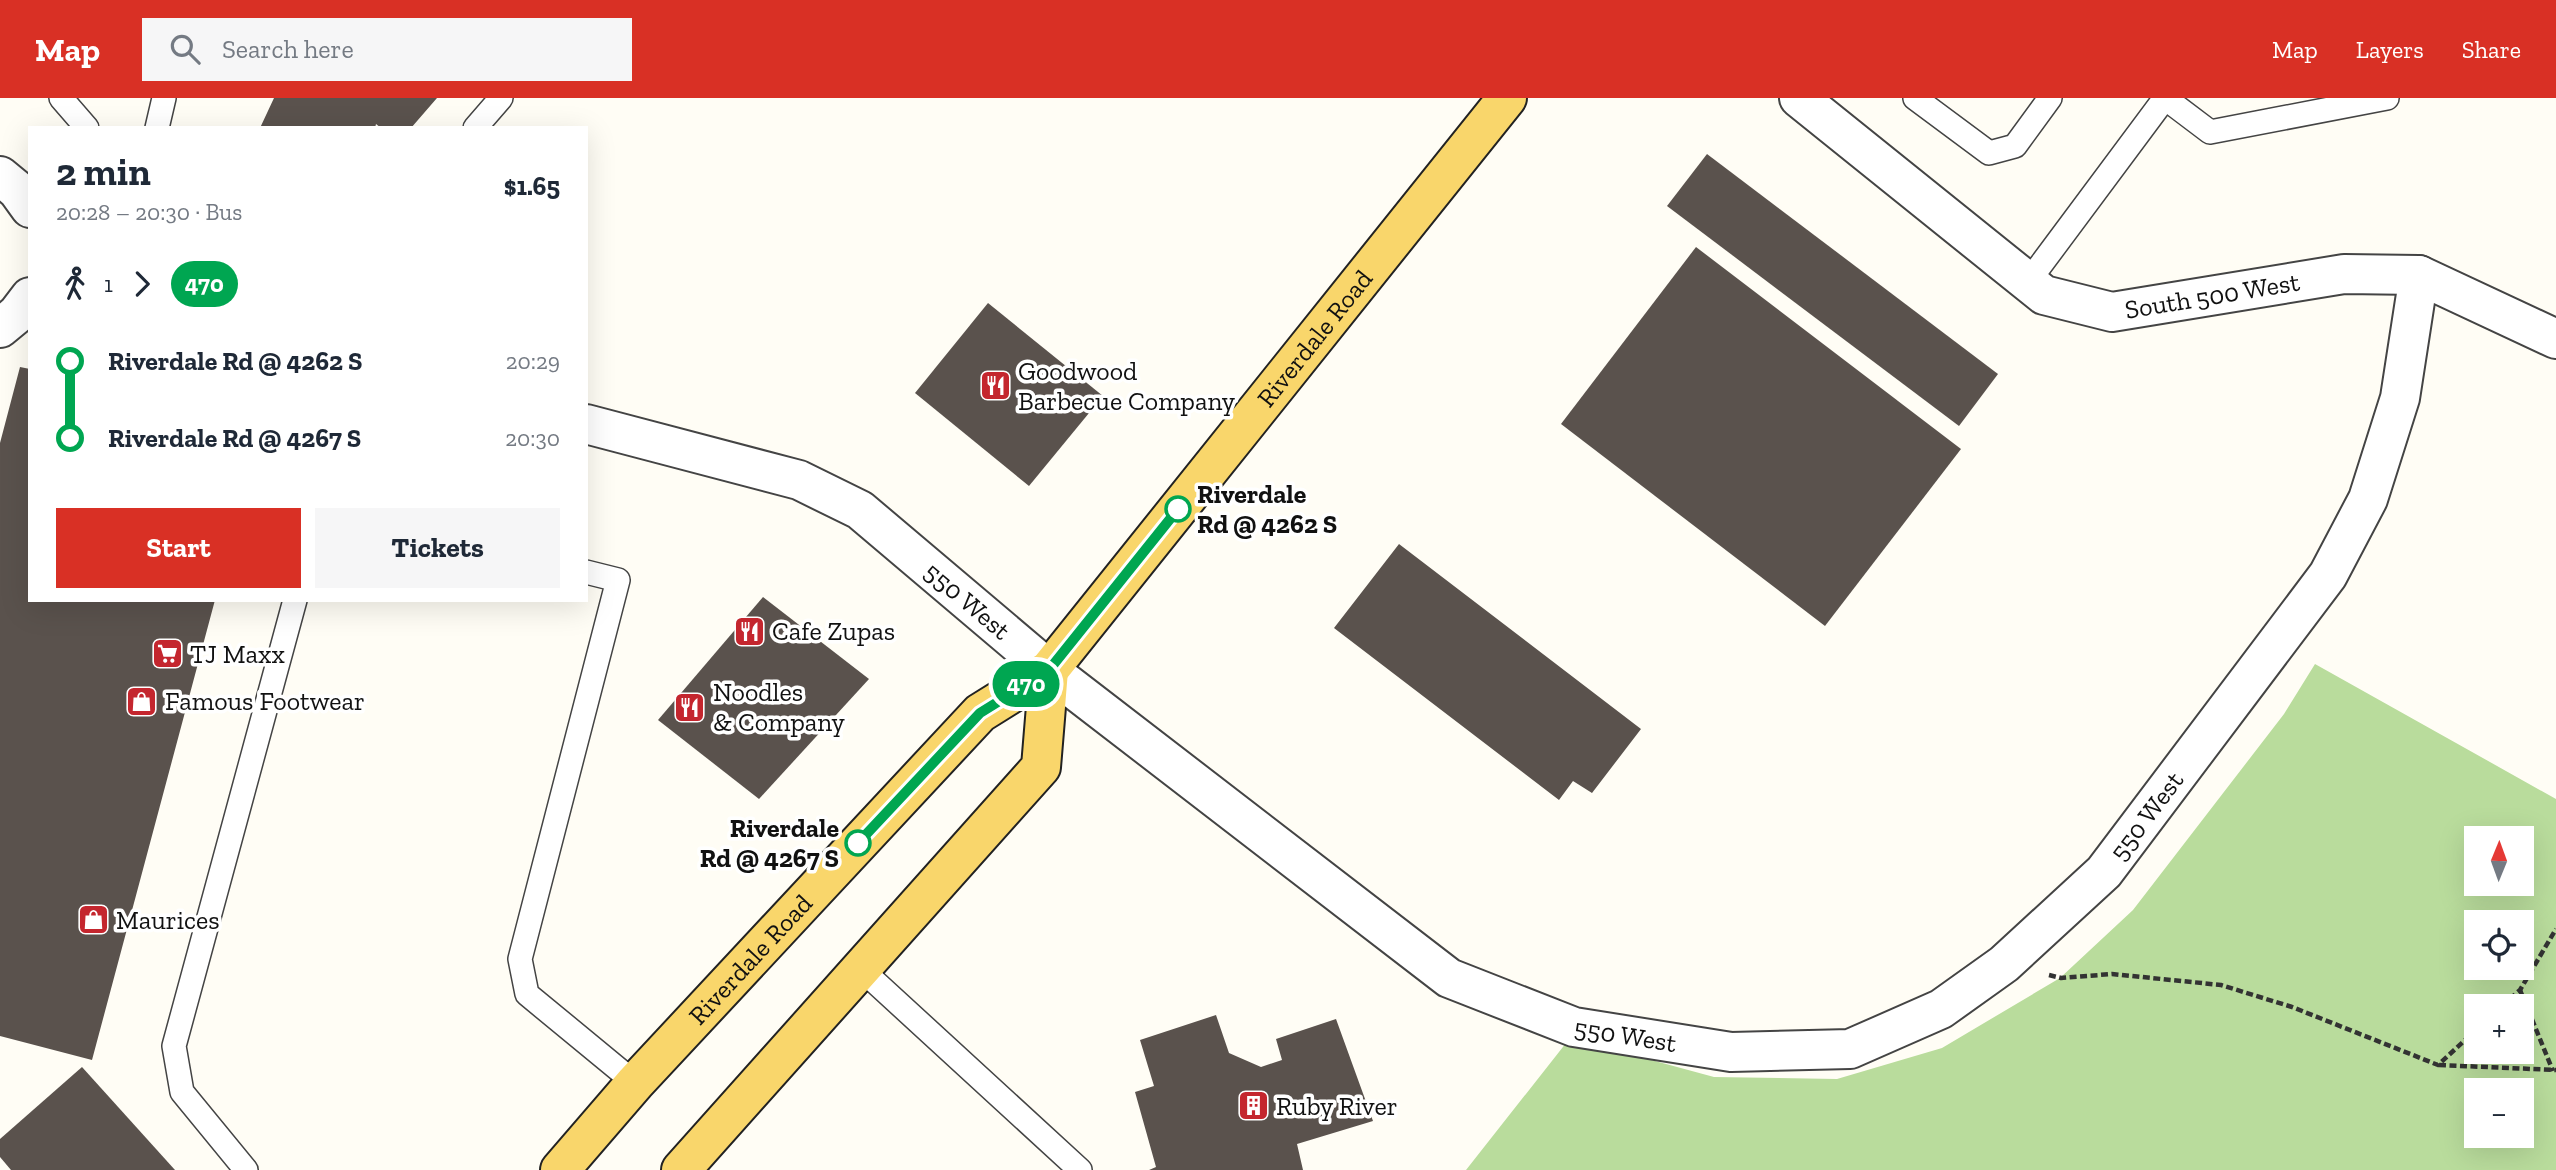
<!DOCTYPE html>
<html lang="en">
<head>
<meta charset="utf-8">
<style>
	:root { --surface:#fff; --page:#f6f6f7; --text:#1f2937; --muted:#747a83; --accent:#d93025 }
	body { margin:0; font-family:"Zilla Slab",serif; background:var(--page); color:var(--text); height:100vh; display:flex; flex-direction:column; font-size:26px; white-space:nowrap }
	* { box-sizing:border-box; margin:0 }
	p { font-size:23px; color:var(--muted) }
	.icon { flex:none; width:38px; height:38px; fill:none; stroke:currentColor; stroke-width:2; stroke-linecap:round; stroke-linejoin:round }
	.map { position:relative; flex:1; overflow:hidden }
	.details { position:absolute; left:28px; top:28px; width:560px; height:476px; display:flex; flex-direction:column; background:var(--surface); border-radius:0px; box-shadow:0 7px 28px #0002 }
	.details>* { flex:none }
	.badge { padding:0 14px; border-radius:23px; font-size:24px; line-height:46px }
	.needle { width:46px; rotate:1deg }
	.fabs { position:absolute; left:2464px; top:728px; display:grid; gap:14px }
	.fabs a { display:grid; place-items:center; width:70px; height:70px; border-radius:0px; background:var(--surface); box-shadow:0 7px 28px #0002; font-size:35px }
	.map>.badge { position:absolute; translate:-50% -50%; box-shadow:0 0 0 4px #fff }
	.legs { display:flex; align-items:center; gap:10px; height:77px; padding:0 28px; font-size:23px }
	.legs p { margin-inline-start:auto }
	.overview { display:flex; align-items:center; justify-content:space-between; height:119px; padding:0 28px }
	h1 { font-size:38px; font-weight:700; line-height:52px }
	.action { display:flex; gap:14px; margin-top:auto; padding:14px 28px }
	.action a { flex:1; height:80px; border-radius:0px; background:var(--accent); color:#fff; font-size:28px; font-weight:700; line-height:80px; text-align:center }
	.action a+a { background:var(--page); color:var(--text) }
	ul { padding:0 28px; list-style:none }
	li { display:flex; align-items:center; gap:24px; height:77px; font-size:26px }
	li i { display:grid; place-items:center; width:10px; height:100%; margin:0 9px; background:currentColor }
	li i::after { content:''; width:18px; height:18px; margin:-9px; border:5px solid; border-radius:50%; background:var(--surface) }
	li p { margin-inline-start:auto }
	li:first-child i { background:linear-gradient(#0000 50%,currentColor 0) }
	li:last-child i { background:linear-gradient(currentColor 50%,#0000 0) }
	header { display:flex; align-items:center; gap:42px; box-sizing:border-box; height:98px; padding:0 35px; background:var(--accent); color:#fff }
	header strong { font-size:33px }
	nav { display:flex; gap:38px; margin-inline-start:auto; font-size:24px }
	.search { width:490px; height:63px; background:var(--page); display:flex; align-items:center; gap:18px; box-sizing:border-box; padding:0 24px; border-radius:0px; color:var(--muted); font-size:26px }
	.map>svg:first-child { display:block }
	.forest { fill:#b9dc9c; fill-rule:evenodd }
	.building { fill:#5a524d }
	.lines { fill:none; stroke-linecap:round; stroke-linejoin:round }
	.service-casing { stroke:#444; stroke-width:26 }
	.minor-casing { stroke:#444; stroke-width:42 }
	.primary-casing { stroke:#222; stroke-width:42 }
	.path { stroke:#333; stroke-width:4.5; stroke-dasharray:7 3.5; stroke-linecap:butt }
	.service { stroke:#fff; stroke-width:23 }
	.minor { stroke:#fff; stroke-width:38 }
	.primary { stroke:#f9d66b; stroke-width:38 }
	.line-1-casing { stroke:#fff; stroke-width:16 }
	.line-1 { stroke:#00a651; stroke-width:10 }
	.stop-1-dot { fill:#fff; stroke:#00a651; stroke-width:3.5 }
	.labels { text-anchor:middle; stroke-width:7; stroke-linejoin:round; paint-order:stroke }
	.street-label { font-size:26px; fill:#111; stroke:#fff }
	.poi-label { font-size:26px; fill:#111; stroke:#fff; text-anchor:start }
	.stop-label { font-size:26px; font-weight:bold; fill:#111; stroke:#fff; text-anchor:start }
</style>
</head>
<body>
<header>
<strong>Map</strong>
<div class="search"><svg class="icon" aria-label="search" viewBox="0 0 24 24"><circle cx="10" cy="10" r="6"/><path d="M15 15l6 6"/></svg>Search here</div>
<nav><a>Map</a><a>Layers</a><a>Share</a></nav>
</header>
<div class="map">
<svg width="2556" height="1072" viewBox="0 0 2556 1072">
	<rect width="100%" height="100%" fill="#fffdf5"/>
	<!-- forest -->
	<path class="forest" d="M2315 566 2556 701V1072H1466L1570 940 1714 979 1837 981 1942 950 2060 880 2133 812 2284 616ZM2476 740H2522V786H2476ZM2476 824H2522V870H2476ZM2476 908H2522V954H2476ZM2476 992H2522V1038H2476Z"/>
	<!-- building -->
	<g class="building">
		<polygon points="274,0 437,0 411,30 381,30 376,26 375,30 260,30"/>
		<polygon points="1707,56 1998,276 1959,328 1667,108"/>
		<polygon points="1696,149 1961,351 1825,528 1561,326"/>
		<polygon points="988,205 1103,298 1029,388 915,295"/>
		<polygon points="20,269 30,271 30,502 215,502 92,962 0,938 0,345"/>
		<polygon points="1399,446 1641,631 1592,695 1573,683 1559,702 1334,530"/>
		<polygon points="763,499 869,581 759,701 658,622"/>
		<polygon points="1216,917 1229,955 1261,969 1282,962 1276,941 1336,921 1373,1023 1297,1046 1303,1072 1149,1072 1156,1069 1135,994 1154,988 1140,942"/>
		<polygon points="82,969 175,1072 11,1072 0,1059 0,1041"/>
	</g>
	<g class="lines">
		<defs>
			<g id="service">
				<polyline points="61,0 87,30"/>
				<polyline points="1915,0 1989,55 2015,48 2050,0"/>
				<polyline points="2165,0 2210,34 2387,0"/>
				<polyline points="157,30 164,0"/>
				<polyline points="475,30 501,0"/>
				<polyline points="2028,184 2165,0"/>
				<polyline points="586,474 618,482 520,861 527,896 635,985"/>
				<polyline points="861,871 1080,1072"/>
				<polyline points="246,1072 182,994 174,948 295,502"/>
			</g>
			<g id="minor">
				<path id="s1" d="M1799 0 2044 197 2112 214 2344 176 2419 177 2556 241"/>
				<polyline points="0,78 17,92 30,110"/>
				<polyline points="0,230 17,216 30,199"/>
				<path id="s2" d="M586 326 799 382 860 412 1049 572 1449 880 1574 929 1731 954 1850 951 1941 911 2004 866 2104 774 2328 477 2368 401 2400 300 2419 177"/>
			</g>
			<g id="primary">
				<path id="s3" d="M560 1072 635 985 980 615 1049 572 1507 0"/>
				<polyline points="681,1072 1041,669 1049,572"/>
			</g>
		</defs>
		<!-- service casing -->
		<use href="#service" class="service-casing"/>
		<!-- minor casing -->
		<use href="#minor" class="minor-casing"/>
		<!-- primary casing -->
		<use href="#primary" class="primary-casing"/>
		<!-- path -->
		<g class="path">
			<polyline points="2049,877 2061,880 2112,876 2221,887 2292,909 2438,967 2476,932"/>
			<polyline points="2520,892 2553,973"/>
			<polyline points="2502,908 2520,892 2556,831"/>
			<polyline points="2439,967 2556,972"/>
		</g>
		<!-- service -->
		<use href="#service" class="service"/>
		<!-- minor -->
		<use href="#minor" class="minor"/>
		<!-- primary -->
		<use href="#primary" class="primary"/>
	</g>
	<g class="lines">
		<defs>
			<polyline id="line-1" points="858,745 980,615 1049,572 1178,411"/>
		</defs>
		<!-- line-1 casing -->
		<use href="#line-1" class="line-1-casing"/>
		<!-- line-1 -->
		<use href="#line-1" class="line-1"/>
	</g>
	<!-- icons -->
	<defs>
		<symbol id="restaurant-square" viewBox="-11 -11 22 22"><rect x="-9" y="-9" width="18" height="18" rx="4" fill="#c4262e" stroke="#fff"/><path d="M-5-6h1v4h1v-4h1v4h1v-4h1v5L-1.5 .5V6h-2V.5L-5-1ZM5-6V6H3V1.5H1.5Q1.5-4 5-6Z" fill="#fff"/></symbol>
		<symbol id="supermarket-square" viewBox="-11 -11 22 22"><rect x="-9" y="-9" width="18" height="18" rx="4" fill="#c4262e" stroke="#fff"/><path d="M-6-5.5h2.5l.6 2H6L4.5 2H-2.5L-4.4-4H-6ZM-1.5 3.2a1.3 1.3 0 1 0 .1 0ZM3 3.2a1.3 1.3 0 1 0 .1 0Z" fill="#fff"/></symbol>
		<symbol id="shop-square" viewBox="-11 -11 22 22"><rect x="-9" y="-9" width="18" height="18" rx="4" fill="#c4262e" stroke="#fff"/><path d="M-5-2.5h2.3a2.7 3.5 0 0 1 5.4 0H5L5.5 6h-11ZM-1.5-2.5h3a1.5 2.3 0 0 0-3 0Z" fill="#fff"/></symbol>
		<symbol id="building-square" viewBox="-11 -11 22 22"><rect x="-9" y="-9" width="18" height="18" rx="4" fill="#c4262e" stroke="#fff"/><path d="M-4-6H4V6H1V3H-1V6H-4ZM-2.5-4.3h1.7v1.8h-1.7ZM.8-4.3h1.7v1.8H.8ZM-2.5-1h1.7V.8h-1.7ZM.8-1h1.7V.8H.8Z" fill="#fff"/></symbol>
	</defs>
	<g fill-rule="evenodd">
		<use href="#restaurant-square" x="978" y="270" width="35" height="35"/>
		<use href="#restaurant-square" x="732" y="516" width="35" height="35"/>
		<use href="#supermarket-square" x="150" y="538" width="35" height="35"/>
		<use href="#shop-square" x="124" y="586" width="35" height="35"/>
		<use href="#restaurant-square" x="672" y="592" width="35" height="35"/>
		<use href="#shop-square" x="76" y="804" width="35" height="35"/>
		<use href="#building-square" x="1236" y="990" width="35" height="35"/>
	</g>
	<!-- markers -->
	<g class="stop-1-dot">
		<circle cx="1178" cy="411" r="12"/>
		<circle cx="858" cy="745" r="12"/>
	</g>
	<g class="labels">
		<!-- street labels -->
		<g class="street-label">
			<text dy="9" stroke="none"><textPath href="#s1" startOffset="486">South 500 West</textPath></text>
			<text dy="9" stroke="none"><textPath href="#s3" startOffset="1127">Riverdale Road</textPath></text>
			<text dy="9" stroke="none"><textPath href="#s2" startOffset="429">550 West</textPath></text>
			<text dy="9" stroke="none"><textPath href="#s2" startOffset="1836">550 West</textPath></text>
			<text dy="9" stroke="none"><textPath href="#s3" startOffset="284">Riverdale Road</textPath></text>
			<text dy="9" stroke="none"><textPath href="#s2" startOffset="1227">550 West</textPath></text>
		</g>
		<!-- poi labels -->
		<g class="poi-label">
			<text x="1018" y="282">Goodwood<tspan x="1018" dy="30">Barbecue Company</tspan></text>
			<text x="772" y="542">Cafe Zupas</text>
			<text x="190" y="565">TJ Maxx</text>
			<text x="713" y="603">Noodles<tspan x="713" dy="30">&amp; Company</tspan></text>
			<text x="165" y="612">Famous Footwear</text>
			<text x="116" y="831">Maurices</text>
			<text x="1276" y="1017">Ruby River</text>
		</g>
		<!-- stop labels -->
		<g class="stop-label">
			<text x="1197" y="405">Riverdale<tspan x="1197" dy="30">Rd @ 4262 S</tspan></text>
			<text x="839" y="739" text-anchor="end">Riverdale<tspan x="839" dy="30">Rd @ 4267 S</tspan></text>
		</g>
	</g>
</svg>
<div class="fabs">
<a><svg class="needle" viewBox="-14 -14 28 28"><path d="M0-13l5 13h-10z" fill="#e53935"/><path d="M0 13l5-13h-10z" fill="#747a83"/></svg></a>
<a><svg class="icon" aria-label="locate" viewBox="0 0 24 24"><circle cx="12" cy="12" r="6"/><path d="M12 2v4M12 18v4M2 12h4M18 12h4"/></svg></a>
<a>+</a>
<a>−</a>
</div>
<b class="badge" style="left:1026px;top:586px;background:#00a651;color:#fff">470</b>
<section class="details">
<div class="overview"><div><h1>2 min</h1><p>20:28 – 20:30 · Bus</p></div><b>$1.65</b></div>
<div class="legs"><svg class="icon" aria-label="walk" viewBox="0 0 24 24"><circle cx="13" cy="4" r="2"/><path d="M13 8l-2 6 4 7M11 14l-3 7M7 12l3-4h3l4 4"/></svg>1<svg class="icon" aria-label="forward" viewBox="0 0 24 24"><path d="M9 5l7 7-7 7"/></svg><b class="badge" style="background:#00a651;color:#fff">470</b></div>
<ul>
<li><i style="color:#00a651"></i><b>Riverdale Rd @ 4262 S</b><p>20:29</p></li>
<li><i style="color:#00a651"></i><b>Riverdale Rd @ 4267 S</b><p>20:30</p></li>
</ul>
<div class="action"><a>Start</a><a>Tickets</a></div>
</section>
</div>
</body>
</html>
